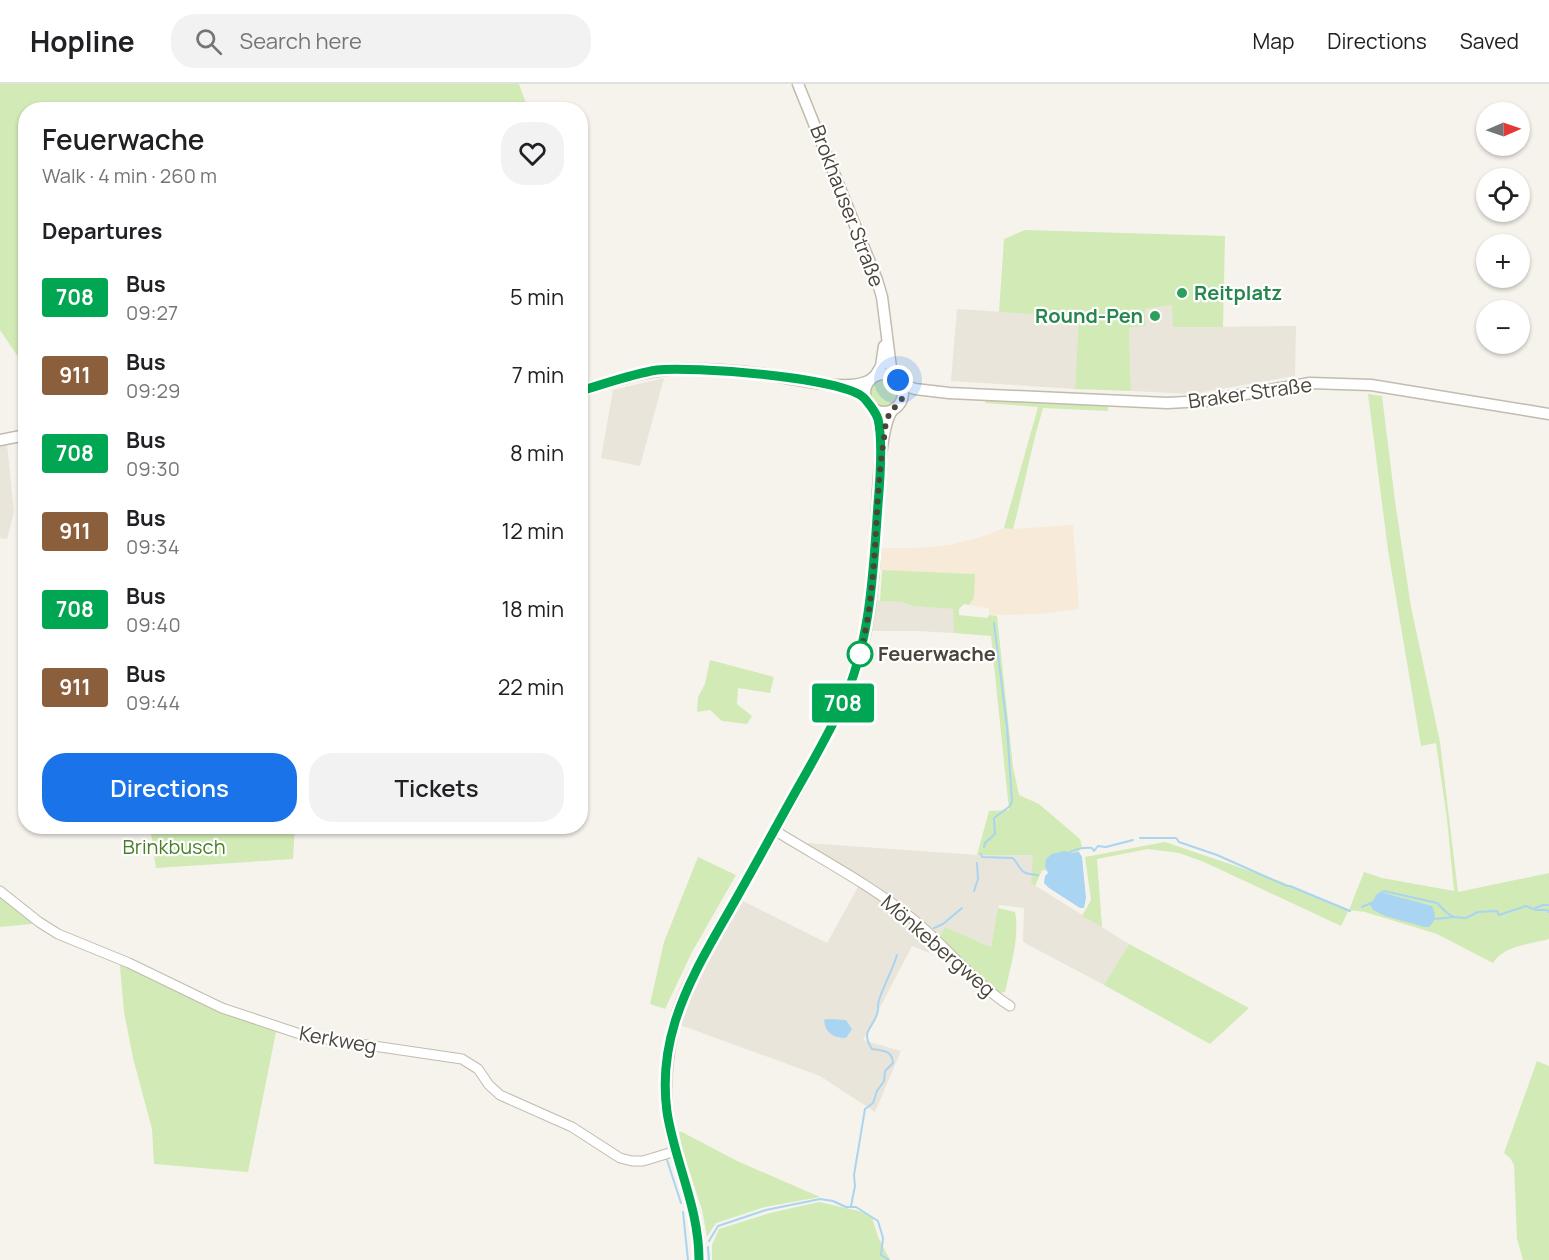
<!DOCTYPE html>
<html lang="en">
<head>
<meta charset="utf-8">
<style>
	:root { --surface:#fff; --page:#f2f2f2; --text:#202124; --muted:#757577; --line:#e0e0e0; --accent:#1a73e8 }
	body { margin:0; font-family:Manrope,sans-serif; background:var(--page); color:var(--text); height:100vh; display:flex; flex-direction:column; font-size:22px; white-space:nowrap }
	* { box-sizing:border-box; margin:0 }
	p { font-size:20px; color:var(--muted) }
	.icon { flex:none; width:33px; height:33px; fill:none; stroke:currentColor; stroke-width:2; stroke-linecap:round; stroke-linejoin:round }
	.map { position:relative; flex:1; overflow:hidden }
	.side { position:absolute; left:18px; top:18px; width:570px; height:732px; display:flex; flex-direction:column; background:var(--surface); border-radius:24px; box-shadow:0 2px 4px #0004 }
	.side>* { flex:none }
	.badge { padding:0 12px; border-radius:4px; font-size:21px; line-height:39px }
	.needle { width:39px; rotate:88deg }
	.tools { position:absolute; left:1476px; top:18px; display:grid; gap:12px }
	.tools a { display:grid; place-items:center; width:54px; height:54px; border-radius:50%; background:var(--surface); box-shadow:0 2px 4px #0004; font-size:30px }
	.you { position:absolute; width:30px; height:30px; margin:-15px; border:4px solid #fff; border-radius:50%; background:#1a73e8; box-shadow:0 0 0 9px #1a73e833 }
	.map>.badge { position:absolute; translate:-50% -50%; box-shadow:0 0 0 3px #fff }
	h2 { padding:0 24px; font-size:22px; line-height:54px }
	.round { display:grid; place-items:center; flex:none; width:63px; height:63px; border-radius:24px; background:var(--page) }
	.overview { display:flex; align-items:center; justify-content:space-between; height:102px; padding:0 24px }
	h1 { font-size:28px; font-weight:600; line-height:45px }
	.primary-button { display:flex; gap:12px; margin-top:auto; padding:12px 24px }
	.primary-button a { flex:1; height:69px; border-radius:24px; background:var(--accent); color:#fff; font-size:24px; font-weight:600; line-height:69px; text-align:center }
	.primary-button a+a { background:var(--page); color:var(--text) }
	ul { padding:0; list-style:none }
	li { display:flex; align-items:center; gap:18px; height:78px; padding:0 24px }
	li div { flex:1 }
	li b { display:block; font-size:22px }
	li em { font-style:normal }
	li .badge { min-width:66px; font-weight:700; text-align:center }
	header { display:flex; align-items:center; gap:36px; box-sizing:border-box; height:84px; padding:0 30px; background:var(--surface); border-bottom:2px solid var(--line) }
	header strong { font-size:28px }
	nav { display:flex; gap:33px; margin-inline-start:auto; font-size:21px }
	.search { width:420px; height:54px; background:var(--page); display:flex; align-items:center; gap:15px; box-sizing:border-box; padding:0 21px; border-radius:24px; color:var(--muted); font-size:22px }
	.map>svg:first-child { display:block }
	.residential { fill:#eae5da }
	.commercial { fill:#f7ead8 }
	.green { fill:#d2eab5 }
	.water { fill:#a9d4f2 }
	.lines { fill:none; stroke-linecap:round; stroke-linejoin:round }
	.stream { stroke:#a9d4f2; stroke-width:2 }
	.minor-casing { stroke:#c2bbae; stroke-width:11 }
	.tertiary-casing { stroke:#c2bbae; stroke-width:13 }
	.minor { stroke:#fff; stroke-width:9 }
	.tertiary { stroke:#fff; stroke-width:10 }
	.line-casing { stroke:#fff; stroke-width:14 }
	.line { stroke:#00a651; stroke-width:9 }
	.walk { stroke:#4b4439; stroke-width:6; stroke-dasharray:0 10.8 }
	.leisure-dot { fill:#2e9e5b; stroke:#fff; stroke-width:2 }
	.stop-dot { fill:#fff; stroke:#00a651; stroke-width:3 }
	.labels { text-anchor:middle; stroke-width:4.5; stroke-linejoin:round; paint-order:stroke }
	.street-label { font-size:20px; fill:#4b4439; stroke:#fff }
	.leisure-label { font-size:20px; font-weight:bold; fill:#27864d; stroke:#fff; text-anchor:start }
	.stop-label { font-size:20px; font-weight:bold; fill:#4b4439; stroke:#fff; text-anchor:start }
	.park-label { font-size:20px; fill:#4a7f2a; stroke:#fff }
</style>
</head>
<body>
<header>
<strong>Hopline</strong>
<div class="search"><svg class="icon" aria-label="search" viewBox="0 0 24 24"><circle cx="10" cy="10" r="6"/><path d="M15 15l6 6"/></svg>Search here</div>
<nav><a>Map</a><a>Directions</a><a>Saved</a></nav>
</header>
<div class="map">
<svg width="1549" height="1176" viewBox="0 0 1549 1176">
	<rect width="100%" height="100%" fill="#f6f3ec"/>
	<!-- residential -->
	<g class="residential">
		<polygon points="1172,221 1195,243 1296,242 1295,292 1192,310 1131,307 1129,244 1146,242 1145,225"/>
		<polygon points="957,225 1080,233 1075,305 951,297"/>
		<polygon points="664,294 640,382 601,374 613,306"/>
		<polygon points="7,360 14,428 7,455 0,454 0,362"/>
		<polygon points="876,516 902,518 912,522 954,525 954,549 917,547 871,547"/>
		<polygon points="807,759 977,771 1034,771 1031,799 1129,860 1104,901 1023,858 1024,824 999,821 991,863 945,843 929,869 912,862 863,956 901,967 875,1028 820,992 680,941 690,913 716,862 743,817 827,859 858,803 800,767"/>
	</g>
	<!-- commercial -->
	<polygon class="commercial" points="1073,441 1079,525 1039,530 989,531 989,524 969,521 974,514 975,490 878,486 880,464 918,464 950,461 984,452 1004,444 1013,445"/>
	<!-- green -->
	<g class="green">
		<polygon points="0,0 519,0 528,25 26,26 26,278 23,280 0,246"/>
		<polygon points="1025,146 1225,152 1223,243 1173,243 1172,221 1145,225 1146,242 1129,244 1131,307 1075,305 1079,233 999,228 1004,155"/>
		<circle cx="884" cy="309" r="14"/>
		<path d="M1368 310 1382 312 1395 417 1411 523 1440 658 1458 808 1549 789V855C1531 860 1503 862 1493 879L1437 850 1365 828 1349 826 1341 842 1204 778 1179 769 1148 765 1097 775 1102 843 1082 832 1091 816 1085 773 1165 758 1277 796 1349 826 1364 788 1382 794 1454 807 1447 735 1436 659 1421 662 1388 466Z"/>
		<path d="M986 315 1108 321V327L1043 324C1031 364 1024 404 1013 445L1004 444 1038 323 985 319Z"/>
		<polygon points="882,486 975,490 974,514 969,521 964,520 959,525 959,531 987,534 989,531 997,532 1013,683 1019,711 1039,720 1080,755 1082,763 1075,772 1053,788 1042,786 1035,802 1031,799 1033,771 977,771 989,727 1009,726 991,552 954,549 953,525 912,522 902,518 880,517"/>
		<polygon points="710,576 774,593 770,609 738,604 737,620 752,632 747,640 722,637 710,626 697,628 698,613 705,600"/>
		<polygon points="150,743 295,743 293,775 156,784"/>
		<polygon points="698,773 736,791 692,868 665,925 650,920 664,858"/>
		<polygon points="0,804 35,838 31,840 0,843"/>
		<path d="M998 824 1015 828C1020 853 1010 884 1005 908L997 909 939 853 945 843 991 863Z"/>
		<polygon points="1129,860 1249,924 1210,960 1104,901"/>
		<polygon points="122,876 249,930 246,936 276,948 248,1088 154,1080 152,1045 133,974 124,928 120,882"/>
		<polygon points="1537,977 1549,982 1549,1176 1523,1176 1517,1155 1514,1081 1510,1074 1504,1069"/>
		<polygon points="679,1048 682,1048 737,1077 820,1113 765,1123 716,1139 707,1153 702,1126 682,1065"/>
		<polygon points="819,1118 859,1127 872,1133 878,1153 890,1176 712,1176 712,1161 719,1145 770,1129"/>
	</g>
	<!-- water -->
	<g class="water">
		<polygon points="1065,767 1072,769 1079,768 1082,773 1086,814 1084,824 1080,824 1049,804 1044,799 1045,792 1048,789 1045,782 1046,775 1052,770"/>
		<path d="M1380 808 1432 822C1436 830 1436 836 1429 843H1425L1385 832 1373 826 1370 820Z"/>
		<path d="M827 935 846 936 852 945 846 954C834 954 825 949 824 936Z"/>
	</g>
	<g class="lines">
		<!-- stream -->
		<g class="stream">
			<polyline points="1140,754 1176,754 1179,758 1217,771 1287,802 1290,802 1350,827"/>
			<polyline points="984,763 985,759 995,750 994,734 1010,722 1012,717 1007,643 994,539"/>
			<path d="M1068 769C1074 765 1085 763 1092 764L1094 767 1098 762 1106 763 1133 756"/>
			<path d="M981 770 982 773 1013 774C1023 787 1020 790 1038 791"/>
			<polyline points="974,807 978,795 977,779"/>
			<polyline points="1376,812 1384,807 1437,819 1447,829 1454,833 1466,834 1478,828 1497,827 1499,831 1526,822 1533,825 1543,821 1549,821"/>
			<polyline points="1362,823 1371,819"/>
			<polyline points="1535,826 1547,826 1549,828"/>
			<polyline points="1435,835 1454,833"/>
			<polyline points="934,844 943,840 962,824"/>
			<polyline points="667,1076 681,1119"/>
			<path d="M851 1122 855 1102 854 1091 865 1025 873 1019 877 1007 884 997 885 987 893 979C892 966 884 967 872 965 860 947 873 944 877 930 879 926 877 921 879 916 884 901 892 887 897 871"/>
			<polyline points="683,1128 688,1176"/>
			<polyline points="709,1157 718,1142 766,1126 820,1115 833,1117 846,1123 856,1123 878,1137 883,1154 881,1171 889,1176"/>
			<polyline points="708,1163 709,1176"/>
		</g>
		<defs>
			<g id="minor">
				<path d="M774 746C821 775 871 801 914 836 947 863 974 899 1010 922"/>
				<polyline points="0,807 39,838 58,850 129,879 222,924 306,952 462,975 478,985 489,1001 500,1011 572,1043 620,1074 632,1077 643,1077 676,1067"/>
			</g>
			<g id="tertiary">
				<polyline points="798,0 877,196 882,213 891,284 895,293"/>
				<circle cx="884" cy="309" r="19"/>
				<polyline points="875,292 881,282 884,262"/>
				<polyline points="901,300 915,305 949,309 1167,319 1205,317 1310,299 1371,301 1549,330"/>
				<path d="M580 307C617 296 651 284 689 285 714 285 739 287 763 290 790 294 845 308 868 297"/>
				<polyline points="0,356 26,351"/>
				<path d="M699 1176C700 1121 673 1078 667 1026 664 1000 667 975 672 949 681 905 708 865 730 826 752 787 774 747 796 708 820 665 844 624 858 577 868 545 872 512 874 479 877 449 877 347 892 327"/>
			</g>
		</defs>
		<!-- minor casing -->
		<use href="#minor" class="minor-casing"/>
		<!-- tertiary casing -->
		<use href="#tertiary" class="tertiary-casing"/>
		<!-- minor -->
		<use href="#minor" class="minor"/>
		<!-- tertiary -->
		<use href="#tertiary" class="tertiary"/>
	</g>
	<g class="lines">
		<defs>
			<path id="line" d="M580 307C605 300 631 290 657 286 688 282 847 293 865 315 869 320 876 328 878 335 883 356 880 397 878 420 873 489 871 557 842 621 828 651 812 679 796 707 773 748 751 789 728 829 708 864 687 899 675 938 666 967 663 998 667 1028 675 1079 699 1123 699 1176"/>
		</defs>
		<!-- line casing -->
		<use href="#line" class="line-casing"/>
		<!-- line -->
		<use href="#line" class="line"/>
		<!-- walk -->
		<path class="walk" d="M860 570 859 574C879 502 873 427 884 354 885 347 885 338 889 331 896 318 912 315 898 296"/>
	</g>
	<!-- markers -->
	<g class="leisure-dot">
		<circle cx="1182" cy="209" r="6"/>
		<circle cx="1155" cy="232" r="6"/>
	</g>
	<circle class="stop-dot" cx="860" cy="570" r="12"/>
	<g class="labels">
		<!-- street labels -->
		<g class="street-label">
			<text transform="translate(847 122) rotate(69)" y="7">Brokhauser Straße</text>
			<text transform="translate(1250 309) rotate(-8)" y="7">Braker Straße</text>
			<text transform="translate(938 862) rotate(41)" y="7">Mönkebergweg</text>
			<text transform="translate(338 956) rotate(10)" y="7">Kerkweg</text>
		</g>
		<!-- leisure labels -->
		<g class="leisure-label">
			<text x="1194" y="216">Reitplatz</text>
			<text x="1143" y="239" text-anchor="end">Round-Pen</text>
		</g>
		<!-- stop labels -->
		<g class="stop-label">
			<text x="878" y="577">Feuerwache</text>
		</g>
		<!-- park labels -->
		<g class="park-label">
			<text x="174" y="770">Brinkbusch</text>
		</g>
	</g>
</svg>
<div class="tools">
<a><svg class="needle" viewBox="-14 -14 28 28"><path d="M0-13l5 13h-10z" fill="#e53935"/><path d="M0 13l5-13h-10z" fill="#757577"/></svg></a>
<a><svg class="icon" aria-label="locate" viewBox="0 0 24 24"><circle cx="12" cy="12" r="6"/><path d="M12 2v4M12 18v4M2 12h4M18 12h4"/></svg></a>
<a>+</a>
<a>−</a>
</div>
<div class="you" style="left:898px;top:296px"></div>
<b class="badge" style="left:843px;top:619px;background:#00a651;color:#fff">708</b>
<section class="side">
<div class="overview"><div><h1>Feuerwache</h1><p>Walk · 4 min · 260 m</p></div><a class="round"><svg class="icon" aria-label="heart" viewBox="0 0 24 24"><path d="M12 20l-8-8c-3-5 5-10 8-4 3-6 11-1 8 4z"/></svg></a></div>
<h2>Departures</h2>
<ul>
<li><span class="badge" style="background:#00a651;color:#fff">708</span><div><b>Bus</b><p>09:27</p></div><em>5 min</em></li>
<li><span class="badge" style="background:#8b5e3c;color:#fff">911</span><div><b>Bus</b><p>09:29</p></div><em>7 min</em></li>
<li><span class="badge" style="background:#00a651;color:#fff">708</span><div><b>Bus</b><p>09:30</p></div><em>8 min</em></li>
<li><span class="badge" style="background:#8b5e3c;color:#fff">911</span><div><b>Bus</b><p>09:34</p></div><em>12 min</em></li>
<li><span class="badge" style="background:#00a651;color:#fff">708</span><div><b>Bus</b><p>09:40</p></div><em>18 min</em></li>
<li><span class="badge" style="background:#8b5e3c;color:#fff">911</span><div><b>Bus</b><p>09:44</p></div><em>22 min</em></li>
</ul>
<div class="primary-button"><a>Directions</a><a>Tickets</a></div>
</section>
</div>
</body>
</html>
